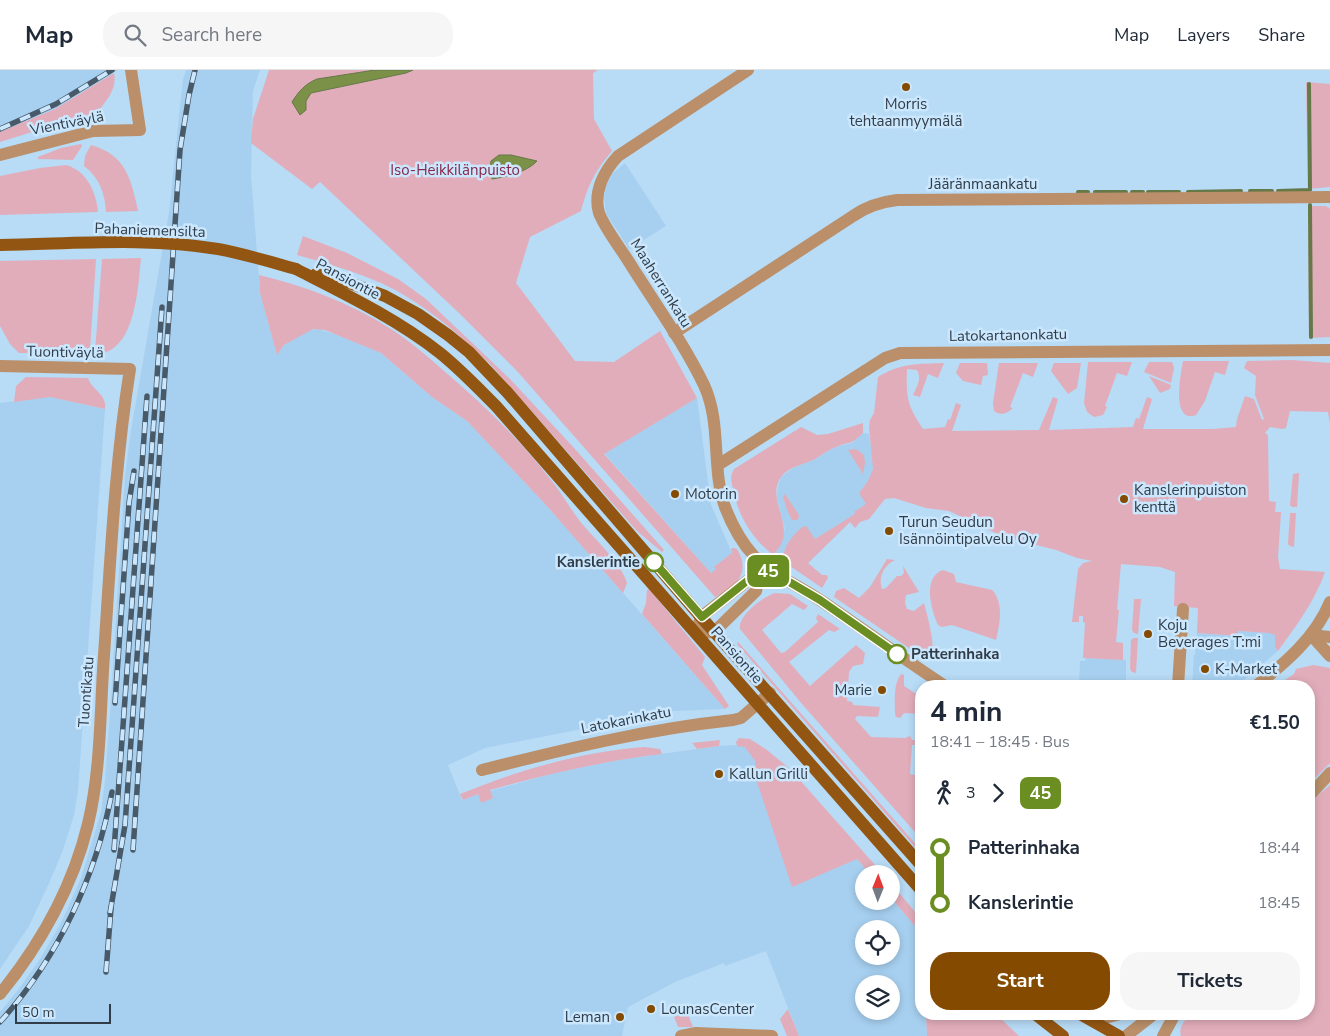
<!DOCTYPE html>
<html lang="en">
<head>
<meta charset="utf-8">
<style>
	:root { --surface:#fff; --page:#f6f6f7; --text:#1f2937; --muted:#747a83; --line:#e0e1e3; --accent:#844a00 }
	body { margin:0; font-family:"Nunito Sans",sans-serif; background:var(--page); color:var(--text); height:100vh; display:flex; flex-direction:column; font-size:19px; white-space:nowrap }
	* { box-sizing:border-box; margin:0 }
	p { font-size:16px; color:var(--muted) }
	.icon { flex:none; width:28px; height:28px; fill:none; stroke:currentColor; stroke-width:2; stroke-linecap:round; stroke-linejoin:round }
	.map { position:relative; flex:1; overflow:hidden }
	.sheet { position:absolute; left:915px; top:610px; width:400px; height:340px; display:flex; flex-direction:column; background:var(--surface); border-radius:20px; box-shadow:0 2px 8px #0003 }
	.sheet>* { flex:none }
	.badge { padding:0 10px; border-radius:8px; font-size:18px; line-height:32px }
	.needle { width:32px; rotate:1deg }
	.controls { position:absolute; left:855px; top:795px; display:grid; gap:10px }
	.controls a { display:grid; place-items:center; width:45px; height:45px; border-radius:50%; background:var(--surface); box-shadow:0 2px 8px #0003; font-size:25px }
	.scale { position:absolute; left:15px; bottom:12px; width:96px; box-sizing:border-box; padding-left:5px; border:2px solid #303d49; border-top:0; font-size:14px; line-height:18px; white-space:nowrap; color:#303d49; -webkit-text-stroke:4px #cbe7fd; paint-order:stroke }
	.map>.badge { position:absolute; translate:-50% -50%; box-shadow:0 0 0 2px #fff }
	.legs { display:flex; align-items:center; gap:8px; height:55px; padding:0 15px; font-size:16px }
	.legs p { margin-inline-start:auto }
	.summary { display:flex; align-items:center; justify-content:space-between; height:85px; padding:0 15px }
	h1 { font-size:28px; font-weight:700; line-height:38px }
	.action { display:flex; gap:10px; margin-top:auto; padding:10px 15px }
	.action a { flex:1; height:58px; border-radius:20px; background:var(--accent); color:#fff; font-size:20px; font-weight:700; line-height:58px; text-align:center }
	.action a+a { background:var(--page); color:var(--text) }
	ul { padding:0 15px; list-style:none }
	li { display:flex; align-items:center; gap:18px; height:55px; font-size:19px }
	li i { display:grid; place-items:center; width:8px; height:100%; margin:0 6px; background:currentColor }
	li i::after { content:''; width:12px; height:12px; margin:-6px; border:4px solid; border-radius:50%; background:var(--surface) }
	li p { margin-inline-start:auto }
	li:first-child i { background:linear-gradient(#0000 50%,currentColor 0) }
	li:last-child i { background:linear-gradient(currentColor 50%,#0000 0) }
	header { display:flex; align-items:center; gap:30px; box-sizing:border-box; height:70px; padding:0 25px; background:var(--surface); border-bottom:1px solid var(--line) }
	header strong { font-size:24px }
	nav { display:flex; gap:28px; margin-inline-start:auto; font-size:18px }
	.search { width:350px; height:45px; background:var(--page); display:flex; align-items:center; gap:12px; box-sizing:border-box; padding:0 18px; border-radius:20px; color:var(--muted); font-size:19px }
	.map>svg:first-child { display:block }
	.built { fill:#a7d0f0; fill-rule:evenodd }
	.green { fill:#e2adba }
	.water { fill:#7c9148; stroke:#657848 }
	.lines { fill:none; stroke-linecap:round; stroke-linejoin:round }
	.stream { stroke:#657848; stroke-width:4 }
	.minor { stroke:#ba8f6a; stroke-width:12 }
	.major { stroke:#925612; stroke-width:12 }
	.rail-casing { stroke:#485968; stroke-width:5.5 }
	.rail { stroke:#cbe7fd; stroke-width:4; stroke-dasharray:11; stroke-linecap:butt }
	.major-bridge { stroke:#925612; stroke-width:12 }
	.line-1-casing { stroke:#fff; stroke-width:11 }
	.line-1 { stroke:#6b8e23; stroke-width:8 }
	.poi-dot { fill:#844a00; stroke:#cbe7fd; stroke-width:2 }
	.stop-1-dot { fill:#fff; stroke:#6b8e23; stroke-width:2.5 }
	.labels { text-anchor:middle; stroke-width:5; stroke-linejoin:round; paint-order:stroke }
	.poi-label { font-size:15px; fill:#303d49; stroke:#cbe7fd; text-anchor:start }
	.street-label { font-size:15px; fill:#303d49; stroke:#cbe7fd }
	.park-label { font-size:15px; fill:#86284a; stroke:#cbe7fd }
	.stop-label { font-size:15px; font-weight:bold; fill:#303d49; stroke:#cbe7fd; text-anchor:end }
</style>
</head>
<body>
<header>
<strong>Map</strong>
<div class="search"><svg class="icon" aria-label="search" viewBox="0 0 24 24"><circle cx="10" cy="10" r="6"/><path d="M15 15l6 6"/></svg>Search here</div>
<nav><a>Map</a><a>Layers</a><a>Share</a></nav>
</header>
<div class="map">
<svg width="1330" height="966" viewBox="0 0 1330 966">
	<rect width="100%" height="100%" fill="#b8dbf6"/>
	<!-- built -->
	<g class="built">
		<polygon points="0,0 118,0 55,39 0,62"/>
		<path d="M186 0H260L253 21 251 105 260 222 277 285 284 275 309 260 319 259 358 272 381 283 432 327 467 351 545 434 725 639 674 641 485 678 448 695 462 730 478 724 482 733 490 721 565 700 624 689 719 676 737 675 761 679 870 804H864V831H891V828L921 863V944H926L927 966H799L766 881 725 896 724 893 675 912 628 937 622 966H0V942L18 920 40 889 62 851 81 808 101 742 105 711 110 644 125 405 131 360 169 142 183 9ZM864 859H891V886H864ZM864 914H891V941H864Z"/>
		<polygon points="625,93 666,156 629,179 606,143 604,127 605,119 611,105"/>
		<polygon points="50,327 105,339 78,721 74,745 63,780 50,811 29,856 0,899 0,333"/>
		<polygon points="697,328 711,435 732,483 715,497 716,499 711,503 604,383"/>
		<polygon points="863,363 869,364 879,429 850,452 799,502 773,485 777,481 785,459 777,428 778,416 781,407 793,398 815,389 835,377 852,373"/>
		<polygon points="1238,561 1269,563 1276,565 1275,577 1278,581 1237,616 1192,616 1194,585 1195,585 1197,563 1237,566"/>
		<polygon points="1086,588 1126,590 1126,616 1079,616 1080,591 1085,591"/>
	</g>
	<!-- green -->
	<g class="green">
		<path d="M269 0H598L593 3 594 49 612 81C595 101 588 115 581 141L530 167 516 213 575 291 614 292 660 261 697 328 604 384 711 503 716 499 714 497 732 483 731 479 733 478 737 479C751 502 737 517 715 527L517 301 459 243 320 112 312 119 251 73 253 49Z"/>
		<path d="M114 3C118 22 102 34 94 48L64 52 0 72V62L55 39Z"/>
		<polygon points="1306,12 1330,14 1330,117 1308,119"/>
		<polygon points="81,74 82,76 73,90 38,89 38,87 61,78"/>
		<path d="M91 75C126 85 131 109 138 141L106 142C105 123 99 107 84 96L85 86Z"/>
		<path d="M66 95C87 101 96 122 98 142L0 145V106L40 98Z"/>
		<polygon points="1308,136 1326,136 1330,139 1330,267 1309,268"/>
		<path d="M303 166 347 183 398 209 426 229 510 309 575 379 664 480 662 482 637 461 489 293C457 262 422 232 381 213 354 201 325 193 297 185Z"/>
		<path d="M141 188C138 216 136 282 97 284L95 282 102 189Z"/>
		<polygon points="96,189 90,280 54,280 53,283 19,283 10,274 0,256 0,191"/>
		<path d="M259 205C305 216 351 233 391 259 416 275 437 295 459 314 492 343 523 374 551 410 561 422 569 437 579 450 593 468 621 492 627 513L623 523 545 434 467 351 432 327 381 283 325 260 313 259 284 275 277 285 260 223Z"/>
		<path d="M1292 290 1330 293V354L1328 342 1290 341 1286 358 1282 359 1270 357 1265 363 1268 365 1269 431 1276 432 1275 442H1281L1278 487 1280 499 1325 502C1315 531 1296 556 1278 581L1275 577V565L1269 563 1238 561V566L1197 563 1198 538 1174 536 1175 502 1160 497 1121 494 1117 540H1119L1116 572 1123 573V590L1083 588 1085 553 1083 552V546H1079V552H1072L1078 499 1083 493 1092 491 1077 488 1056 480 1002 466 949 441 926 438 894 428 885 429 869 449 860 452 855 458 850 452 808 493 822 505H827L828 508 822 518 783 491C782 478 794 463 804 456L807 457 815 469 855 444 854 442 866 434 859 423 868 411 873 399 869 357 870 350 874 343 878 307C900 293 918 294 944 293L938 308 928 304 920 327 913 325C917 316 922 309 917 300L907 299C906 328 907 335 923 359L945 357 948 349 950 350 956 333 961 335 952 361 1039 360 1053 327 1058 329 1049 360 1133 357 1136 348 1139 349 1147 327 1152 329 1143 359H1213L1236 357 1237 349 1245 326 1254 329 1262 350 1264 349 1255 325 1256 306 1244 298 1247 291Z"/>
		<path d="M1183 291H1229L1225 305 1215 302 1205 331 1196 345C1195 346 1189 346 1188 346 1173 341 1181 303 1183 291Z"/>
		<polygon points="1088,292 1132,292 1127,306 1117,303 1105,336 1107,337 1103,345 1094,347 1087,342 1084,333"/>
		<polygon points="1149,292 1172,292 1174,298 1171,313 1144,302"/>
		<polygon points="960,293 987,293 988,305 983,306 981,315 963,311 956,303"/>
		<path d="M999 293H1038L1033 307 1023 303 1010 337 1013 338C1006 344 1002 346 994 341L993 333Z"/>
		<polygon points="1054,293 1081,293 1077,318 1068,324 1051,301"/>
		<polygon points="1149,306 1171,315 1170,319 1160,323"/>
		<path d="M26 307 88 308C92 321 107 323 105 339L50 327 14 332 16 316Z"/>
		<path d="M863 353V363C850 376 850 371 836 377 828 380 822 385 815 389 804 395 789 396 781 407 764 431 801 458 773 485 751 467 738 446 733 418 731 411 730 406 734 399L801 357 817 365 828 364Z"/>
		<polygon points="856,379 864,385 865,393 863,404 848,380"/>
		<polygon points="1299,403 1297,437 1292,437 1290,435 1293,404"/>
		<polygon points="785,424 799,445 798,450 792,450 787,440 783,427"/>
		<polygon points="1290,443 1296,443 1294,477 1290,476 1288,474"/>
		<path d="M887 489 895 490C884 495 878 507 882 519L886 518 897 506H901L904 503 903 496 919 522 906 525 905 533 907 539 914 541 924 533C927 545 938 582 930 591H928L834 527 836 521 844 518 859 528 870 517Z"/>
		<path d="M943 500 954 504 956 512 992 520C1004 532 1000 554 996 570L952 555 942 557 938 555C931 540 922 507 943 500Z"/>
		<polygon points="649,519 705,587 702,595 729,636 725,639 642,544 646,533 647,520"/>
		<path d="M775 523 790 524 808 536 804 540 792 534 762 560 781 583 785 582 818 552 816 548 818 544 840 559 834 562 829 560 789 592 810 616 856 575 865 583 863 594 853 596 849 602 847 631 852 632 853 635 880 637 878 647 857 646 855 649 871 667 905 668 910 666 912 670H917V675H912L910 704 915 705V708L921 709V769L802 634 740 559C738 545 763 527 775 523Z"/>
		<polygon points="1134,529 1141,529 1138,564 1134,563 1132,560"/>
		<polygon points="1134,568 1138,568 1136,603 1132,602 1130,599 1131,570"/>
		<polygon points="738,572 921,780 921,784 737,574"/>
		<polygon points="1313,595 1330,598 1330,693 1309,714 1309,616 1276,616 1294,604 1296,599"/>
		<path d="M901 604 904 605V616L921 627V644L904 643 900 648 896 647 895 644C895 631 893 614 901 604Z"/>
		<polygon points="739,668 750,669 767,680 790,699 883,804 870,804 857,789 792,817 756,709 755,691 745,677 737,676 736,672"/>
		<polygon points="720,670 719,676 697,679 692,673"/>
		<path d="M644 677 660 679 662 684C603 691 547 704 490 720L493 728 481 733 478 724 463 730 460 724C519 700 580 682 644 677Z"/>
		<path d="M1330 715V966H1181C1178 957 1185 951 1190 944H1309V739L1317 726Z"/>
		<polygon points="891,813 921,849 921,863 891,828"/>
		<polygon points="788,939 799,966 787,966 780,949"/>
		<polygon points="687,942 693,957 678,957 674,947"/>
		<polygon points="926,944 996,944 1019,966 927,966"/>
	</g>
	<!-- water -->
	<g class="water">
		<path d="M375 0H413L406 3 311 23 306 31V40L300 45 292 32C299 21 305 14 317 9Z"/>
		<path d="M499 85H511L537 91C527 102 506 107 492 109L490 97 491 91Z"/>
	</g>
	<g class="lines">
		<!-- stream -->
		<g class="stream">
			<polyline points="1250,121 1272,121"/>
			<polyline points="1278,121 1310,120 1309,14"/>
			<polyline points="1078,122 1088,122"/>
			<polyline points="1095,122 1126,122"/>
			<polyline points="1132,122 1143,122"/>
			<polyline points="1148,122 1179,122"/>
			<polyline points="1188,122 1241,121"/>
			<polyline points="1310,135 1311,267"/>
		</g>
		<!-- minor -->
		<g class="minor">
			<path d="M748 0 618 86C604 101 593 122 599 143 606 160 619 176 629 192 654 232 683 272 704 315 722 354 711 398 725 437 732 455 741 472 754 486 772 505 798 515 820 530 862 558 902 588 945 616"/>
			<polyline points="0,85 93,61 140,60 131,0"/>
			<path d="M674 263 853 146C867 136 880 132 897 130L1330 127"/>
			<path d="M0 296 130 299C114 399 110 500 103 600 100 652 100 704 88 754 73 816 40 875 0 924"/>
			<polyline points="718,395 885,288 900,283 1330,280"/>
			<polyline points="758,511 747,511 701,547 696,563 714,562 756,521 758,511 769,500"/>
			<polyline points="1311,565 1330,586"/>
			<polyline points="1311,565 1330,567"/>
			<polyline points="1178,616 1183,539"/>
			<path d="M1256 616C1285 593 1315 568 1330 532"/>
			<path d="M482 700C565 679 648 659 733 650L741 648 770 623"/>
			<polyline points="1309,726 1330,703"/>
			<polyline points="1094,951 1120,944"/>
			<polyline points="681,966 696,963 772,966"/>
			<polyline points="1126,966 1154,944"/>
			<polyline points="1163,966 1175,944"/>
		</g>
		<!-- major -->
		<g class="major">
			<path d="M296 199C345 224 397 249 440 283 460 299 478 318 496 336L921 820"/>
			<polyline points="316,204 347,212 385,226 418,244 448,265 469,282 507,322 701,547 921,795"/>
			<polyline points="1035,944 1063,966"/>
			<polyline points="1080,944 1119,966"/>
		</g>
		<defs>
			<g id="rail">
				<polyline points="0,59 56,34 112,0"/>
				<polyline points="115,633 129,433 134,401"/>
				<polyline points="114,780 147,326"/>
				<polyline points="133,780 180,80 189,25 195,0"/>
				<polyline points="110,843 125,755 162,237"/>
				<polyline points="106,902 111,838"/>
				<path d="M0 952C58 888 96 807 112 722"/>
			</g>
		</defs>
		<!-- rail casing -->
		<use href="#rail" class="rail-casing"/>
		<!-- rail -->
		<use href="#rail" class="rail"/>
		<!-- major-bridge -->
		<path class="major-bridge" d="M0 175C72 174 147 167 218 179 245 184 271 192 296 199"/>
	</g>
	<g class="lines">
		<defs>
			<polyline id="line-1" points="654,492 702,547 747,511 758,511 769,500 820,530 897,584"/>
		</defs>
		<!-- line-1 casing -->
		<use href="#line-1" class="line-1-casing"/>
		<!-- line-1 -->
		<use href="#line-1" class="line-1"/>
	</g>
	<!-- markers -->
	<g class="poi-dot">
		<circle cx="906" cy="17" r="5"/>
		<circle cx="675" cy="424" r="5"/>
		<circle cx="1124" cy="429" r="5"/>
		<circle cx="889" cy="461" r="5"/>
		<circle cx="1148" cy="564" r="5"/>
		<circle cx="1205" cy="599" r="5"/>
		<circle cx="882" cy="620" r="5"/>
		<circle cx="719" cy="704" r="5"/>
		<circle cx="651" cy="939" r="5"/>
		<circle cx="620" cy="947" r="5"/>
	</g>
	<g class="stop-1-dot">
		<circle cx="654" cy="492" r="9"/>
		<circle cx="897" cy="584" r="9"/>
	</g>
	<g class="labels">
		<!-- poi labels -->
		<g class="poi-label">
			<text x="906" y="39" text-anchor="middle">Morris<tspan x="906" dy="17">tehtaanmyymälä</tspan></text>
			<text x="1134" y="425">Kanslerinpuiston<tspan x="1134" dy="17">kenttä</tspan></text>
			<text x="685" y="429">Motorin</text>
			<text x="899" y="457">Turun Seudun<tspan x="899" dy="17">Isännöintipalvelu Oy</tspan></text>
			<text x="1158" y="560">Koju<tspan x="1158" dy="17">Beverages T:mi</tspan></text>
			<text x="1215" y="604">K-Market</text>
			<text x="872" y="625" text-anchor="end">Marie</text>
			<text x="729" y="709">Kallun Grilli</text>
			<text x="661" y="944">LounasCenter</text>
			<text x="610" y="952" text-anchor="end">Leman</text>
		</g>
		<!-- street labels -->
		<g class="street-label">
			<text transform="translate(67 53) rotate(-11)" y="5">Vientiväylä</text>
			<text x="983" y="119">Jääränmaankatu</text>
			<text transform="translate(150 160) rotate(2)" y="5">Pahaniemensilta</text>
			<text transform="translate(348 209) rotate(28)" y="5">Pansiontie</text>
			<text transform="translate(661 213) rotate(58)" y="5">Maaherrankatu</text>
			<text transform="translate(1008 265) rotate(-1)" y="5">Latokartanonkatu</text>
			<text transform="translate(65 282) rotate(1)" y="5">Tuontiväylä</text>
			<text transform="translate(737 585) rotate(49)" y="5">Pansiontie</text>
			<text transform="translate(86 622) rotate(-86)" y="5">Tuontikatu</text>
			<text transform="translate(626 650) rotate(-11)" y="5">Latokarinkatu</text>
		</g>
		<!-- park labels -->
		<g class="park-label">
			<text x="455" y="105">Iso-Heikkilänpuisto</text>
		</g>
		<!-- stop labels -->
		<g class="stop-label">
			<text x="640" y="497">Kanslerintie</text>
			<text x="911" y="589" text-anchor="start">Patterinhaka</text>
		</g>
	</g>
</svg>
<div class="controls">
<a><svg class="needle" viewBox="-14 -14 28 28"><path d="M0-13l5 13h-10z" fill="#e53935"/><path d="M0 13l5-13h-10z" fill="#747a83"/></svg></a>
<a><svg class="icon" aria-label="locate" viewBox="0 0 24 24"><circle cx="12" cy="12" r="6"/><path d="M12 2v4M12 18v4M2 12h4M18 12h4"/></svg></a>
<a><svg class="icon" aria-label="layers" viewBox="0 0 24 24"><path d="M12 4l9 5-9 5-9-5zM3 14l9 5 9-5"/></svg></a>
</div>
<div class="scale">50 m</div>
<b class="badge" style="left:768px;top:501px;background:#6b8e23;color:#fff">45</b>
<section class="sheet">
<div class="summary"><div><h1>4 min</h1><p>18:41 – 18:45 · Bus</p></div><b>€1.50</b></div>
<div class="legs"><svg class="icon" aria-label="walk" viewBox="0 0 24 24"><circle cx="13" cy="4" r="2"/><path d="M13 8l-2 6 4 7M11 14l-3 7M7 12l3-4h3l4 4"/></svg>3<svg class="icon" aria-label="forward" viewBox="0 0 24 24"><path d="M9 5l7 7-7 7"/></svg><b class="badge" style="background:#6b8e23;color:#fff">45</b></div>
<ul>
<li><i style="color:#6b8e23"></i><b>Patterinhaka</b><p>18:44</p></li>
<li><i style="color:#6b8e23"></i><b>Kanslerintie</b><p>18:45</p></li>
</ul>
<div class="action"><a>Start</a><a>Tickets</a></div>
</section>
</div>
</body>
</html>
